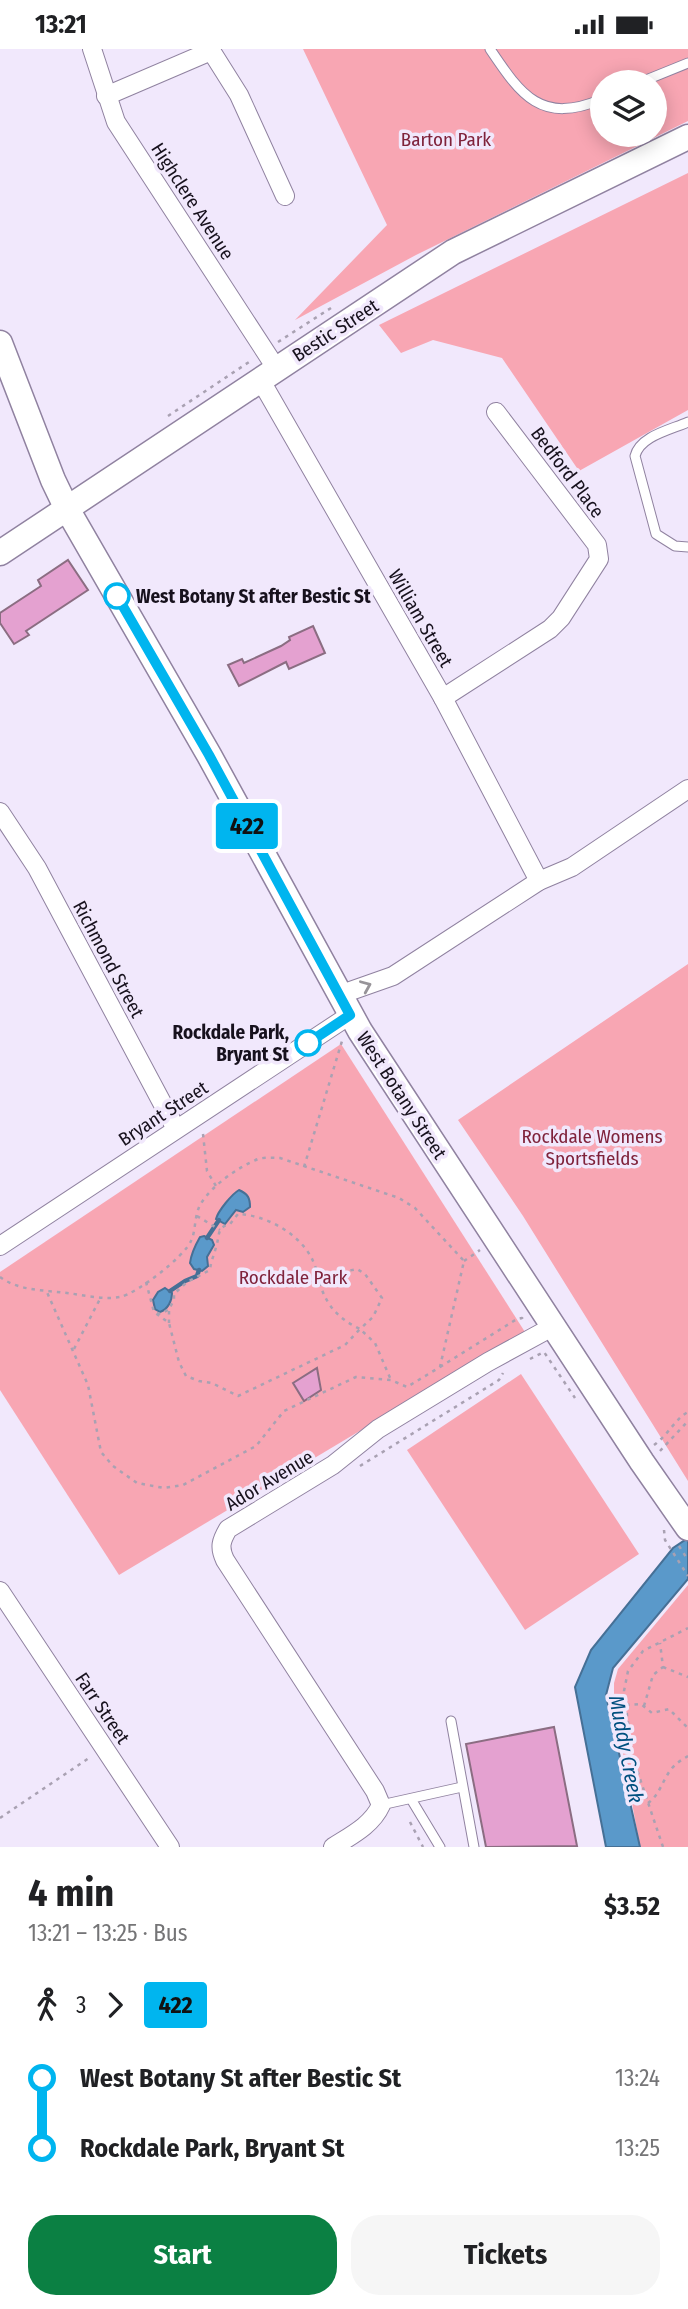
<!DOCTYPE html>
<html lang="en">
<head>
<meta charset="utf-8">
<style>
	:root { --surface:#fff; --page:#f6f6f6; --text:#202124; --muted:#757577; --accent:#0b8043 }
	body { margin:0; font-family:"Fira Sans Condensed",sans-serif; background:var(--page); color:var(--text); height:100vh; display:flex; flex-direction:column; font-size:26px; white-space:nowrap }
	* { box-sizing:border-box; margin:0 }
	p { font-size:23px; color:var(--muted) }
	.icon { flex:none; width:38px; height:38px; fill:none; stroke:currentColor; stroke-width:2; stroke-linecap:round; stroke-linejoin:round }
	.map { position:relative; height:1798px; overflow:hidden }
	.sheet { display:flex; flex-direction:column; background:var(--surface); flex:1 }
	.sheet>* { flex:none }
	.badge { padding:0 14px; border-radius:5px; font-size:24px; line-height:46px }
	.controls { position:absolute; left:590px; top:21px; display:grid; gap:14px }
	.controls a { display:grid; place-items:center; width:77px; height:77px; border-radius:50%; background:var(--surface); box-shadow:0 4px 18px #0003; font-size:35px }
	.map>.badge { position:absolute; translate:-50% -50%; box-shadow:0 0 0 4px #fff }
	.legs { display:flex; align-items:center; gap:10px; height:77px; padding:0 28px; font-size:23px }
	.legs p { margin-inline-start:auto }
	.summary { display:flex; align-items:center; justify-content:space-between; height:119px; padding:0 28px }
	h1 { font-size:38px; font-weight:700; line-height:52px }
	.button { display:flex; gap:14px; margin-top:auto; padding:14px 28px }
	.button a { flex:1; height:80px; border-radius:28px; background:var(--accent); color:#fff; font-size:28px; font-weight:700; line-height:80px; text-align:center }
	.button a+a { background:var(--page); color:var(--text) }
	ul { padding:0 28px; list-style:none }
	li { display:flex; align-items:center; gap:24px; height:70px; font-size:26px }
	li i { display:grid; place-items:center; width:10px; height:100%; margin:0 9px; background:currentColor }
	li i::after { content:''; width:18px; height:18px; margin:-9px; border:5px solid; border-radius:50%; background:var(--surface) }
	li p { margin-inline-start:auto }
	li:first-child i { background:linear-gradient(#0000 50%,currentColor 0) }
	li:last-child i { background:linear-gradient(currentColor 50%,#0000 0) }
	.status { display:flex; justify-content:space-between; align-items:center; height:49px; padding:0 35px; background:var(--surface); direction:ltr }
	.status svg { height:19px; fill:currentColor }
	.map>svg:first-child { display:block }
	.green { fill:#f8a6b3; fill-rule:evenodd }
	.water { fill:#5a99ca; stroke:#467096; stroke-width:2 }
	.lines { fill:none; stroke-linecap:round; stroke-linejoin:round }
	.stream { stroke:#467096; stroke-width:4.5 }
	.building { fill:#e4a1d0; stroke:#8b6d82; stroke-width:2 }
	.lane-casing { stroke:#9082a0; stroke-width:11 }
	.street-casing { stroke:#9082a0; stroke-width:20 }
	.secondary-casing { stroke:#9082a0; stroke-width:27 }
	.path { stroke:#a9a1b2; stroke-width:2.5; stroke-dasharray:3.5 5; stroke-linecap:butt }
	.lane { stroke:#fff; stroke-width:9 }
	.street { stroke:#fff; stroke-width:18 }
	.secondary { stroke:#fff; stroke-width:24 }
	.oneway { stroke:#979499 }
	.line-1-casing { stroke:#fff; stroke-width:16 }
	.line-1 { stroke:#00b5ef; stroke-width:10 }
	.stop-1-dot { fill:#fff; stroke:#00b5ef; stroke-width:3.5 }
	.labels { text-anchor:middle; stroke-width:7; stroke-linejoin:round; paint-order:stroke }
	.park-label { font-size:19px; fill:#7f223b; stroke:#f1e8fc }
	.street-label { font-size:19px; fill:#17111d; stroke:#f1e8fc }
	.stop-label { font-size:19px; font-weight:bold; fill:#17111d; stroke:#f1e8fc; text-anchor:start }
	.water-label { font-size:21px; font-style:italic; fill:#00507f; stroke:#f1e8fc }
</style>
</head>
<body>
<div class="status"><b>13:21</b><svg viewBox="0 0 49 12"><path d="M0 12V9h3v3zM5 12V6h3v6zM10 12V3h3v9zM15 12V0h3v12zM26 1h20v11H26zM47 4h2v5h-2z"/></svg></div>
<div class="map">
<svg width="688" height="1798" viewBox="0 0 688 1798">
	<rect width="100%" height="100%" fill="#f1e8fc"/>
	<!-- green -->
	<g class="green">
		<path d="M303 0H688V72L416 206 295 271 387 176ZM602 33H654V86H602Z"/>
		<polygon points="688,124 688,361 579,422 502,309 433,291 401,304 379,276"/>
		<polygon points="688,915 688,1432 523,1167 458,1071"/>
		<polygon points="341,995 525,1283 119,1526 0,1341 0,1223"/>
		<polygon points="521,1325 639,1505 525,1581 407,1401"/>
		<polygon points="688,1536 688,1798 640,1798 614,1654 614,1634 618,1620"/>
	</g>
	<!-- water -->
	<g class="water">
		<path d="M239 1141C248 1145 250 1149 250 1158L243 1163 236 1161 225 1175 216 1170C218 1162 232 1145 239 1141Z"/>
		<path d="M204 1187 212 1191 214 1196 207 1208 208 1217 202 1222 194 1220 190 1214C191 1206 196 1195 200 1188Z"/>
		<path d="M165 1239 172 1244C172 1252 168 1260 160 1263L155 1260 153 1251 158 1243Z"/>
		<polygon points="688,1489 688,1530 613,1619 606,1646 640,1798 606,1798 575,1638 591,1601 673,1499"/>
	</g>
	<g class="lines">
		<!-- stream -->
		<g class="stream">
			<polyline points="207,1189 219,1171"/>
			<polyline points="170,1242 185,1232 197,1227 199,1221"/>
		</g>
	</g>
	<!-- building -->
	<g class="building">
		<polygon points="68,511 88,541 26,582 29,586 14,595 0,574 0,564 41,537 38,531"/>
		<polygon points="313,577 325,604 289,620 286,613 239,637 228,616 242,610 244,614 281,597 290,591 289,588"/>
		<polygon points="317,1319 321,1341 304,1352 293,1334"/>
		<polygon points="554,1678 577,1797 486,1798 466,1695"/>
	</g>
	<g class="lines">
		<defs>
			<g id="lane">
				<path d="M490 0C521 46 541 76 602 50"/>
				<polyline points="641,33 688,14"/>
				<path d="M688 373C670 381 640 387 635 407L656 485 675 497 688 498"/>
				<polyline points="451,1672 474,1798"/>
				<polyline points="411,1750 440,1798"/>
				<polyline points="381,1756 462,1738"/>
			</g>
			<g id="street">
				<polyline points="92,0 116,73 276,319"/>
				<polyline points="210,0 239,46 285,147"/>
				<polyline points="106,47 211,2"/>
				<polyline points="260,330 443,649 539,832"/>
				<polyline points="443,649 550,580 561,569 599,510 597,496 496,363"/>
				<polyline points="0,763 37,819 176,1080"/>
				<polyline points="339,946 393,927 539,832 572,818 688,740"/>
				<polyline points="0,1197 350,966"/>
				<polyline points="0,1542 170,1798"/>
				<path d="M333 1798C352 1786 372 1776 381 1756L375 1742 225 1511C219 1498 221 1492 228 1480L333 1416 378 1380 488 1313 554 1277"/>
			</g>
			<g id="secondary">
				<polyline points="0,294 53,431 66,458 209,706 360,982 642,1413 688,1479"/>
				<polyline points="0,504 453,203 688,88"/>
			</g>
		</defs>
		<!-- lane casing -->
		<use href="#lane" class="lane-casing"/>
		<!-- street casing -->
		<use href="#street" class="street-casing"/>
		<!-- secondary casing -->
		<use href="#secondary" class="secondary-casing"/>
		<!-- path -->
		<g class="path">
			<polyline points="278,293 334,257"/>
			<polyline points="168,367 252,311"/>
			<polyline points="203,1085 207,1122 216,1137"/>
			<polyline points="304,1118 342,992"/>
			<polyline points="197,1167 220,1181"/>
			<polyline points="464,1212 480,1201"/>
			<path d="M0 1228C19 1242 44 1241 67 1244 84 1246 103 1251 120 1248 136 1245 184 1208 191 1192 196 1182 194 1168 200 1156 211 1137 238 1118 258 1110 265 1108 273 1109 280 1109L399 1149 415 1159 464 1212 440 1318 407 1338 391 1331 356 1328 284 1362 256 1397 183 1436 164 1439 137 1434 113 1417 101 1403 88 1336 46 1241"/>
			<polyline points="146,1233 154,1263 169,1274 179,1313 186,1327 199,1332 212,1334 238,1347 345,1296 360,1280 375,1294 391,1331"/>
			<polyline points="157,1264 161,1265 169,1260"/>
			<path d="M169 1274V1260L174 1251V1245L187 1233 210 1221C211 1211 214 1207 216 1198 220 1187 216 1178 230 1175L238 1165C266 1166 301 1185 313 1212 317 1220 318 1230 321 1238 328 1259 341 1271 360 1280L373 1268 382 1249 365 1225 357 1220 318 1228"/>
			<polyline points="74,1300 101,1248"/>
			<polyline points="530,1310 544,1303 575,1349"/>
			<polyline points="440,1318 517,1270 522,1269 525,1274"/>
			<path d="M654 1396C668 1386 676 1369 688 1363"/>
			<polyline points="660,1402 688,1372"/>
			<polyline points="360,1417 499,1331 503,1324"/>
			<polyline points="664,1481 665,1491 688,1527"/>
			<polyline points="679,1497 688,1511"/>
			<polyline points="663,1618 688,1628"/>
			<polyline points="626,1656 641,1655 652,1664 669,1660 687,1678 688,1682"/>
			<polyline points="644,1657 653,1626 663,1618 660,1594"/>
			<path d="M648 1754C661 1745 663 1728 674 1717 678 1713 683 1710 688 1707"/>
			<polyline points="0,1769 89,1709"/>
			<polyline points="410,1773 423,1798"/>
			<polyline points="663,1798 632,1706 624,1642 628,1622 643,1602 688,1579"/>
		</g>
		<!-- lane -->
		<use href="#lane" class="lane"/>
		<!-- street -->
		<use href="#street" class="street"/>
		<!-- secondary -->
		<use href="#secondary" class="secondary"/>
	</g>
	<!-- one-way arrows -->
	<defs><path id="oneway-chevron" d="M-2-3.5L2.5 0L-2 3.5" fill="none" stroke-width="1.6" stroke-linecap="round" stroke-linejoin="round" transform="scale(1.75)"/></defs>
	<use class="oneway" href="#oneway-chevron" transform="translate(366 937) rotate(-23)"/>
	<g class="lines">
		<defs>
			<polyline id="line-1" points="117,547 209,706 350,966 308,994"/>
		</defs>
		<!-- line-1 casing -->
		<use href="#line-1" class="line-1-casing"/>
		<!-- line-1 -->
		<use href="#line-1" class="line-1"/>
	</g>
	<!-- markers -->
	<g class="stop-1-dot">
		<circle cx="117" cy="547" r="12"/>
		<circle cx="308" cy="994" r="12"/>
	</g>
	<g class="labels">
		<!-- park labels -->
		<g class="park-label">
			<text x="446" y="97">Barton Park</text>
			<text x="592" y="1094">Rockdale Womens<tspan x="592" dy="22">Sportsfields</tspan></text>
			<text x="293" y="1235">Rockdale Park</text>
		</g>
		<!-- street labels -->
		<g class="street-label">
			<text transform="translate(193 152) rotate(57)" y="7">Highclere Avenue</text>
			<text transform="translate(335 281) rotate(-33)" y="7">Bestic Street</text>
			<text transform="translate(568 423) rotate(53)" y="7">Bedford Place</text>
			<text transform="translate(421 569) rotate(60)" y="7">William Street</text>
			<text transform="translate(109 910) rotate(62)" y="7">Richmond Street</text>
			<text transform="translate(402 1046) rotate(57)" y="7">West Botany Street</text>
			<text transform="translate(163 1064) rotate(-33)" y="7">Bryant Street</text>
			<text transform="translate(269 1431) rotate(-31)" y="7">Ador Avenue</text>
			<text transform="translate(103 1659) rotate(56)" y="7">Farr Street</text>
		</g>
		<!-- stop labels -->
		<g class="stop-label">
			<text x="136" y="554">West Botany St after Bestic St</text>
			<text x="289" y="990" text-anchor="end">Rockdale Park,<tspan x="289" dy="22">Bryant St</tspan></text>
		</g>
		<!-- water labels -->
		<g class="water-label">
			<text transform="translate(626 1700) rotate(79)" y="7">Muddy Creek</text>
		</g>
	</g>
</svg>
<div class="controls">
<a><svg class="icon" aria-label="layers" viewBox="0 0 24 24"><path d="M12 4l9 5-9 5-9-5zM3 14l9 5 9-5"/></svg></a>
</div>
<b class="badge" style="left:247px;top:777px;background:#00b5ef;color:#111">422</b>
</div>
<section class="sheet">
<div class="summary"><div><h1>4 min</h1><p>13:21 – 13:25 · Bus</p></div><b>$3.52</b></div>
<div class="legs"><svg class="icon" aria-label="walk" viewBox="0 0 24 24"><circle cx="13" cy="4" r="2"/><path d="M13 8l-2 6 4 7M11 14l-3 7M7 12l3-4h3l4 4"/></svg>3<svg class="icon" aria-label="forward" viewBox="0 0 24 24"><path d="M9 5l7 7-7 7"/></svg><b class="badge" style="background:#00b5ef;color:#111">422</b></div>
<ul>
<li><i style="color:#00b5ef"></i><b>West Botany St after Bestic St</b><p>13:24</p></li>
<li><i style="color:#00b5ef"></i><b>Rockdale Park, Bryant St</b><p>13:25</p></li>
</ul>
<div class="button"><a>Start</a><a>Tickets</a></div>
</section>
</body>
</html>
